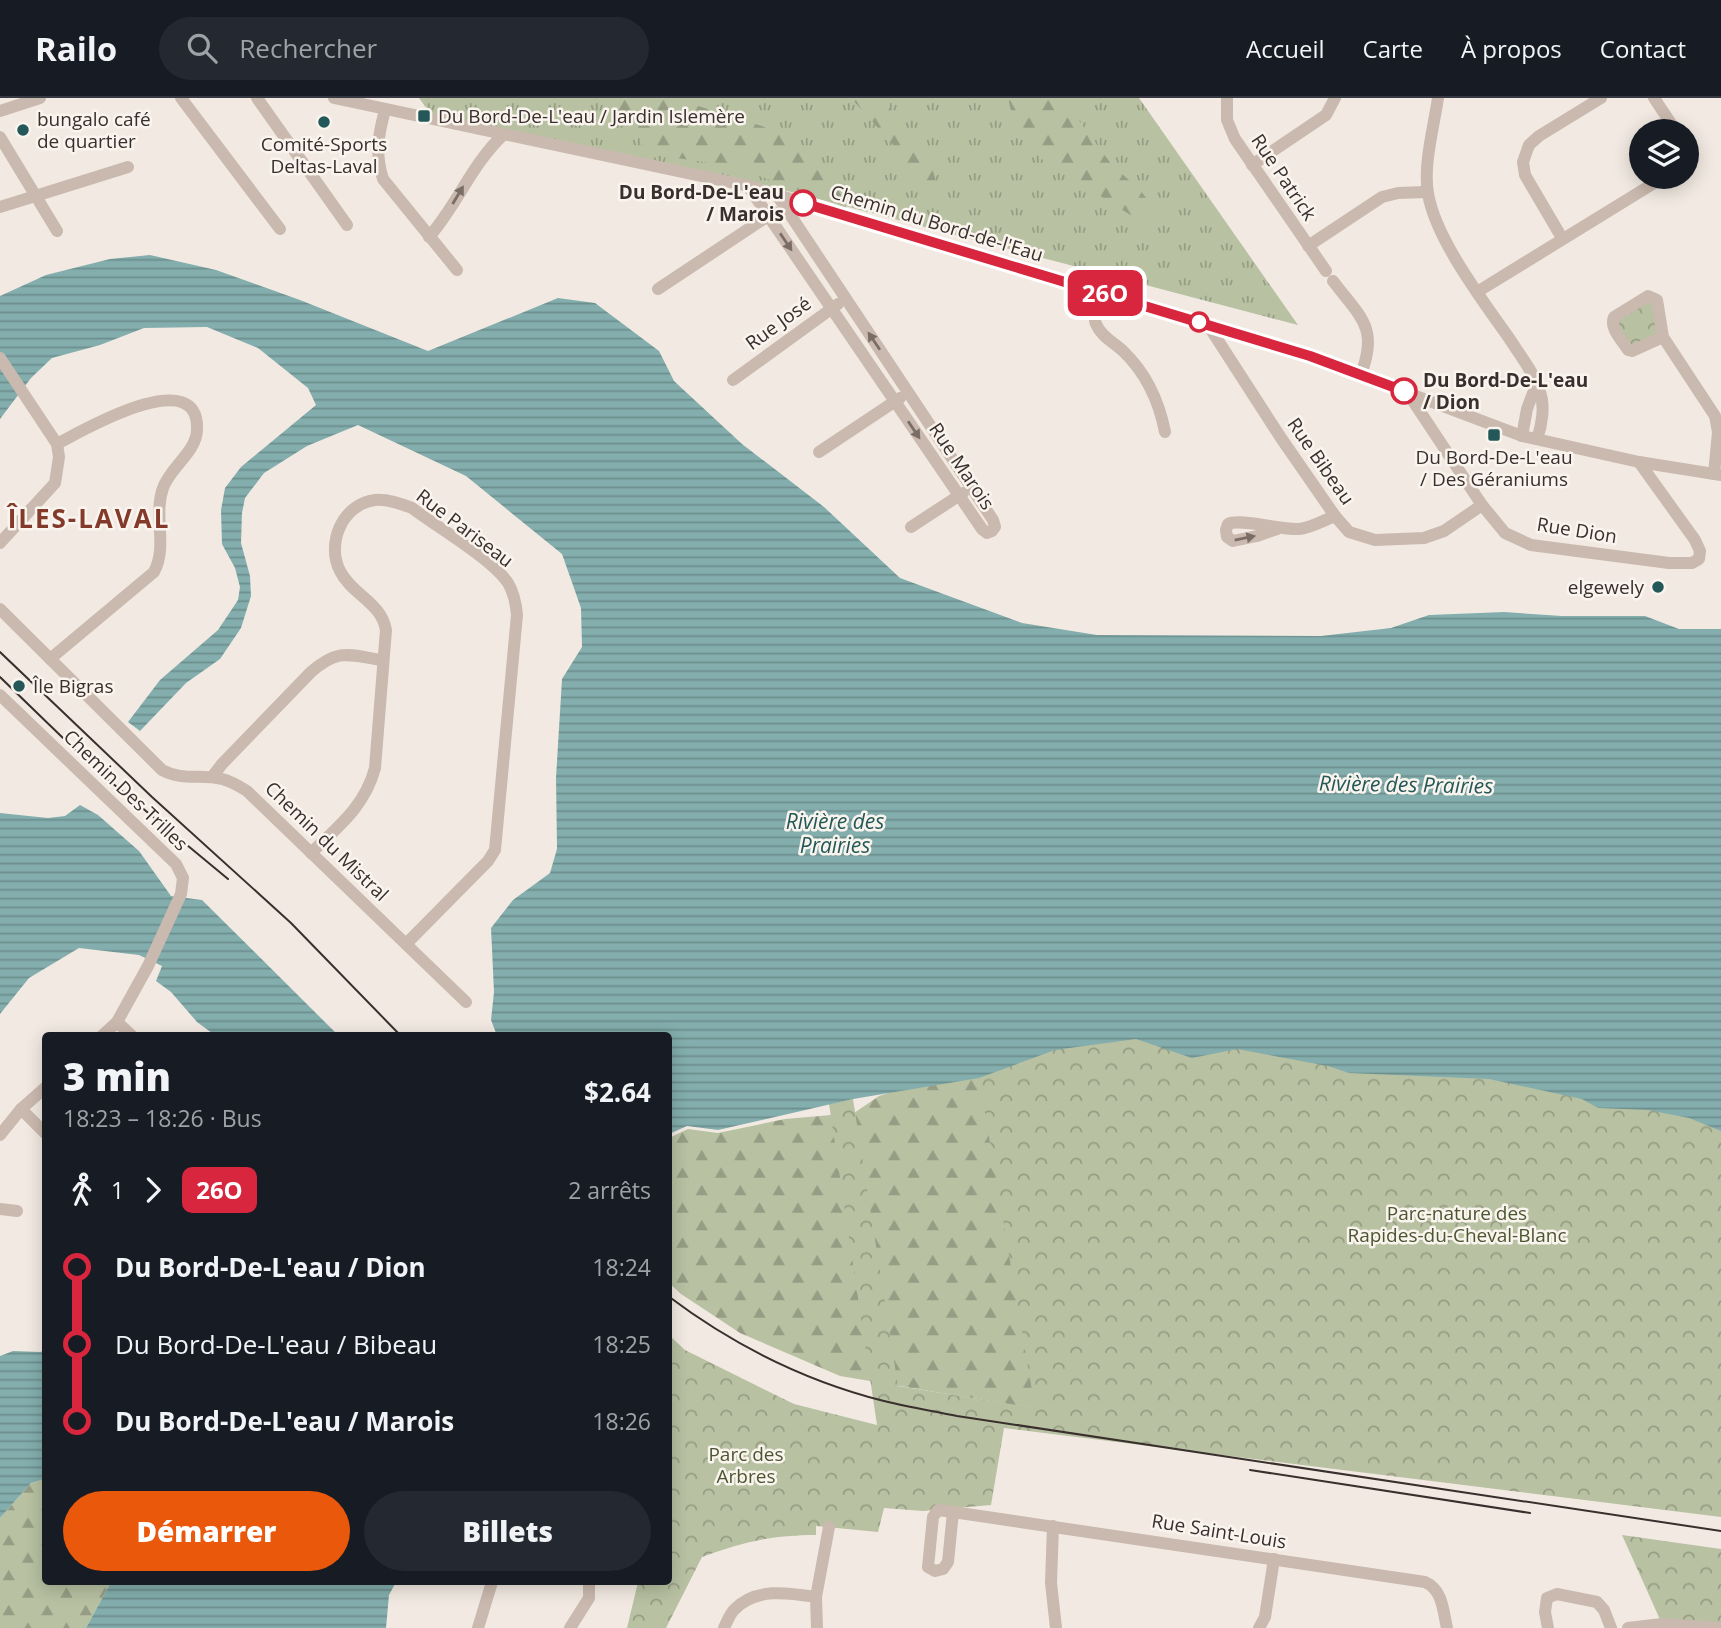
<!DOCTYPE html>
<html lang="fr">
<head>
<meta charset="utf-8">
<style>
	:root { --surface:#171b24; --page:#242831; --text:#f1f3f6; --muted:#9ea1a6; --line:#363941; --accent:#ea580c }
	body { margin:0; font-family:"Open Sans",sans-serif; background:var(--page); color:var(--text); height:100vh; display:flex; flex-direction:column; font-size:26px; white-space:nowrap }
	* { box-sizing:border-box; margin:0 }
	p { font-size:23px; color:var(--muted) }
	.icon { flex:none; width:38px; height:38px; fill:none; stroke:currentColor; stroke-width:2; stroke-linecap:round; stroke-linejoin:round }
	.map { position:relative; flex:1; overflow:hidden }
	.details { position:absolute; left:42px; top:934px; width:630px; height:553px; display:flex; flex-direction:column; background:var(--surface); border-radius:7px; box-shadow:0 4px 18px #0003 }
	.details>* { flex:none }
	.badge { padding:0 14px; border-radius:10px; font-size:24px; line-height:46px }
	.fabs { position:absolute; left:1629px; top:21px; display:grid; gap:14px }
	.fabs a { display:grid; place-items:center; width:70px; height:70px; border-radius:50%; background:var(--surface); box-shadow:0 4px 18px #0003; font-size:35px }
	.map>.badge { position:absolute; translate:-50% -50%; box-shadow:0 0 0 4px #fff }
	.legs { display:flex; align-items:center; gap:10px; height:77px; padding:0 21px; font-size:23px }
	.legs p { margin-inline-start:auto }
	.headline { display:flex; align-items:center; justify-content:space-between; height:119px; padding:0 21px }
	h1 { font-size:38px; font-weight:800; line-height:52px }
	.cta { display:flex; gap:14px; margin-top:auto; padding:14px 21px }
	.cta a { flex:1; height:80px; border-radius:42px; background:var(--accent); color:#fff; font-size:28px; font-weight:800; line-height:80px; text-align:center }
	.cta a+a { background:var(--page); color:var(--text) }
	ul { padding:0 21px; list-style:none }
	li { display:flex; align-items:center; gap:24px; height:77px; font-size:26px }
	li i { display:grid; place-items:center; width:10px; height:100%; margin:0 9px; background:currentColor }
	li i::after { content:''; width:18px; height:18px; margin:-9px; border:5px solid; border-radius:50%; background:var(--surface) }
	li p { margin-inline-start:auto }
	li:first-child i { background:linear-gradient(#0000 50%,currentColor 0) }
	li:last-child i { background:linear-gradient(currentColor 50%,#0000 0) }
	header { display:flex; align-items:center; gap:42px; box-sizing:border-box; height:98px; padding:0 35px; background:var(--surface); border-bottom:2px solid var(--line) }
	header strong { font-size:33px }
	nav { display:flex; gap:38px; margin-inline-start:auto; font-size:24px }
	.search { width:490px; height:63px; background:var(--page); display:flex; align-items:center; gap:18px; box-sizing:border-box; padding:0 24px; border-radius:38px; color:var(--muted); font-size:26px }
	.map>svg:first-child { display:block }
	.grass { fill:url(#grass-tufts) }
	.forest { fill:url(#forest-firs) }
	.park { fill:url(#park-crowns) }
	.water { fill:url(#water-rules) }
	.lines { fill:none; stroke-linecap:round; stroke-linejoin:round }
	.minor { stroke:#cab9ae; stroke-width:12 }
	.tram { stroke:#392f2c; stroke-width:2 }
	.oneway { fill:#7a6d66 }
	.line-1-casing { stroke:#fff; stroke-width:16 }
	.line-1 { stroke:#d7263d; stroke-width:10 }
	.poi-dot { fill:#245858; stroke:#faf4ee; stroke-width:2.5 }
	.stop-1-dot { fill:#fff; stroke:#d7263d; stroke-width:3.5 }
	.labels { text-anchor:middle; stroke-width:5; stroke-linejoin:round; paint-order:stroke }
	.poi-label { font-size:19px; fill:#392f2c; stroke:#faf4ee; text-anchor:start }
	.street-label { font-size:19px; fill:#392f2c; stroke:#faf4ee }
	.stop-label { font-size:19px; font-weight:bold; fill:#392f2c; stroke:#faf4ee; text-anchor:end }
	.park-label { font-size:19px; fill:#4b5631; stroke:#faf4ee }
	.water-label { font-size:21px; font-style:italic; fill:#245858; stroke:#faf4ee }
	.district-label { font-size:26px; font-weight:bold; letter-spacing:2px; fill:#833a2a; stroke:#faf4ee }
</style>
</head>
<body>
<header>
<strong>Railo</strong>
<div class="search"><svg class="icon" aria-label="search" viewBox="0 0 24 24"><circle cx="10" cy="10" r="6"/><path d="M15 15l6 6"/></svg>Rechercher</div>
<nav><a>Accueil</a><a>Carte</a><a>À propos</a><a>Contact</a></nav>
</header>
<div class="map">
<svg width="1721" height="1530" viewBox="0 0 1721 1530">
	<defs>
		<pattern id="grass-tufts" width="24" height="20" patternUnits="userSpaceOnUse" patternTransform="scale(1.75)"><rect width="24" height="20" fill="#b8c1a2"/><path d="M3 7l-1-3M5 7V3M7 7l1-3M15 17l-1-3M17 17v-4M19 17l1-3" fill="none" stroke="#979d84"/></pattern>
		<pattern id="forest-firs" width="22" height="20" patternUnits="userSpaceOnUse" patternTransform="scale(1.75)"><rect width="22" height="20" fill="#b8c1a2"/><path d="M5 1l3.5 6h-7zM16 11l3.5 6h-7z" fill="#979d84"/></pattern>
		<pattern id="park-crowns" width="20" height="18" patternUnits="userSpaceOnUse" patternTransform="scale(1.75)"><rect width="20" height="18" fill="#b8c1a2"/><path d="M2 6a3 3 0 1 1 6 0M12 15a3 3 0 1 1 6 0" fill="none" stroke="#979d84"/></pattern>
		<pattern id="water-rules" width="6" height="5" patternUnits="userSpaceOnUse" patternTransform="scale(1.75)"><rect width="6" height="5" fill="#83aead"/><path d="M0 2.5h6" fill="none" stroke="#6c8e8d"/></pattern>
	</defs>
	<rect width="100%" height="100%" fill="#f2eae2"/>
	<!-- grass -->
	<polygon class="grass" points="419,0 1139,0 1298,227 750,83 430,15"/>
	<!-- forest -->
	<g class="forest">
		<polygon points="599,0 684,0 692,6 777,33 812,56 846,103 846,110 735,69 645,55 639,38 605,3"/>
		<path d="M851 0H881C900 24 937 62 937 93L929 95 898 52Z"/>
		<polygon points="1008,0 1062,0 1112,67 1140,92 1153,109 1147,118 1132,118 1040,60 1014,26"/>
		<polygon points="1055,952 1218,1341 840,1278 740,1235 681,1196 669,1185 669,1040 688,1031 718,1035 785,1021 854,1015 879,998 954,974"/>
		<polygon points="45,1381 46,1484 111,1484 86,1530 0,1530 0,1420 31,1385"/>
	</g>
	<!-- park -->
	<g class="park">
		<polygon points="1646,203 1653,206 1659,237 1632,248 1616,228 1617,220"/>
		<path d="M1065 849 1721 881V1419L1004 1330 991 1407 923 1413 884 1410 878 1434 816 1428V1437C772 1437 743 1444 702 1459L666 1530H627L638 1484H668L669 1237 685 1252 794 1306 877 1327 829 1006 853 1001 898 1288 1035 1310 979 980Z"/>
		<polygon points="1622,1437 1721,1451 1721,1530 1662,1526"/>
	</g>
	<!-- water -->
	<g class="water">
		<polygon points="150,157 216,172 300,202 428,253 558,200 595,205 659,253 674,283 742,346 824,409 900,480 1022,525 1097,537 1321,538 1391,530 1429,517 1504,514 1562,518 1645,518 1679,531 1721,531 1721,1033 1689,1020 1648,1012 1598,1010 1582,1001 1489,981 1349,975 1328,968 1237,951 1192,960 1136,941 1055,952 979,980 853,1001 718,1032 687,1028 669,1036 668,938 492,938 496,935 491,922 494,894 491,830 513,802 550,775 557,751 556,680 562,581 582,549 581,510 562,456 466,378 358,327 307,348 264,375 245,400 242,415 241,445 250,478 251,498 241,530 220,561 186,585 140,633 128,624 160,582 218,532 238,502 240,489 235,470 222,446 221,412 225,390 241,369 316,307 308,290 258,250 207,229 144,230 100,247 52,260 31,280 0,321 0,198 46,177 110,161"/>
		<polygon points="80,707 98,717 139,753 171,798 202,802 339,938 216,938 197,924 171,894 156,883 162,868 139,857 79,850 29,880 0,916 0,715 48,720 65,718"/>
		<polygon points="45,1250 45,1381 31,1385 0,1420 0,1258 13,1253 41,1254"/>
		<polygon points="111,1484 396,1484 389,1497 386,1530 86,1530"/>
	</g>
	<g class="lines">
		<!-- minor -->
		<g class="minor">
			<polyline points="181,0 280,131"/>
			<polyline points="257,0 347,127"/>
			<polyline points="334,0 748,88 1310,258 1522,338 1639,364 1721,377"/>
			<polyline points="1227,0 1227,22 1235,41 1326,173"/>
			<path d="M1438 0C1434 28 1423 67 1428 95 1435 141 1484 204 1511 243 1521 259 1535 276 1540 294 1545 308 1542 327 1537 341"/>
			<polyline points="1654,0 1676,33"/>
			<path d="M385 12C378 38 375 56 383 81L457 172"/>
			<polyline points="0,13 40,0"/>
			<polyline points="0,39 57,133"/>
			<polyline points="1252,67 1326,17 1335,0"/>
			<polyline points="748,88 982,431 987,435 992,433 995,429 993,422 777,97"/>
			<polyline points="0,109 128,69"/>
			<path d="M429 139C457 107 472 66 503 37"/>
			<polyline points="1562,140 1525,77 1523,64 1529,47 1539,38 1601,0"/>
			<polyline points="1308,148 1382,99 1398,95 1427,94"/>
			<path d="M1333 183C1360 219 1379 229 1361 276"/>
			<polyline points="658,191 774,114"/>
			<path d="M1100 194C1098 203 1092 216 1096 226 1101 238 1113 244 1123 253 1146 275 1159 303 1165 334"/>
			<polyline points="1477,194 1664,79"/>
			<polyline points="1208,227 1281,340 1335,418 1349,434 1375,442 1424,440 1444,433 1482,407"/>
			<path d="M1663 239 1632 253 1628 252C1622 242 1609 230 1614 219L1648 198 1657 202 1663 239 1715 318 1718 334 1714 376"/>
			<polyline points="0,260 57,346 59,359 55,385 0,445"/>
			<polyline points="733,282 838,206"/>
			<polyline points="1407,294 1482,407 1505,435 1531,447 1669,465 1692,465 1699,461 1700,453 1695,442 1639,364"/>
			<polyline points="1522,338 1527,311 1536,287"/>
			<polyline points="819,354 900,300"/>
			<polyline points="911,429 963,395"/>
			<path d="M1277 431 1257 438 1233 443 1227 439 1226 432 1228 426C1240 420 1280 432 1299 431 1311 430 1324 422 1335 418"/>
			<path d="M0 511 162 672C182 683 201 676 222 681 231 683 239 688 247 693L466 904"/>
			<path d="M50 561 154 474C168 448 153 418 163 390 170 369 197 354 197 331 199 264 80 334 57 346"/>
			<polyline points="0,597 176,766 183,780 181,796 148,868 117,924 102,938"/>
			<path d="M212 679 222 666 311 574C339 550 348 557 382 562"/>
			<path d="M311 755C339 728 365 708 375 670L386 532C381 504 352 497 340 473 326 446 342 406 375 402 388 401 401 406 412 410 437 429 492 461 508 485 514 495 516 505 517 517L495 752 488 763 406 846"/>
			<polyline points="117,924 132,938"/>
			<polyline points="21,1011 46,1036"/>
			<polyline points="0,1037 21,1011 46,989"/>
			<polyline points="0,1111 17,1113"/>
			<path d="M953 1414 948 1464 943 1471 935 1473 928 1469 933 1419 938 1412 953 1414 1425 1484C1443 1492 1443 1513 1447 1530"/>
			<polyline points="1053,1428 1051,1485 1056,1530"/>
			<polyline points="478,1530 492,1484"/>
			<polyline points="570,1530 589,1500 589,1484"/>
			<path d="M724 1530C727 1524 730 1515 735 1511 756 1489 790 1495 816 1499"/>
			<polyline points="817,1530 816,1499 829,1429"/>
			<polyline points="1259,1530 1265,1519 1274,1461"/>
			<polyline points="1548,1530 1545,1514 1547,1500 1557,1496 1597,1504 1604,1512 1611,1530"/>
			<polyline points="1628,1530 1662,1526 1720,1530"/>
		</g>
		<!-- tram -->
		<g class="tram">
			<polyline points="0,554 152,699 291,825 401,938"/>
			<polyline points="0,579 94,670 228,781"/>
			<path d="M668 1198C733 1247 805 1283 884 1303 908 1309 933 1313 957 1318L1721 1433"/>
			<polyline points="1250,1372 1530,1415"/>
		</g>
	</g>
	<!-- one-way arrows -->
	<defs><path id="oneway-solid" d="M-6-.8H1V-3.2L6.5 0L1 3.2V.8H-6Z" transform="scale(1.75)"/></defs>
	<g class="oneway">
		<use href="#oneway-solid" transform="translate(458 97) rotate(-59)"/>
		<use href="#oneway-solid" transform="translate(786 144) rotate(56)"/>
		<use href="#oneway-solid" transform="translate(874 243) rotate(-124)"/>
		<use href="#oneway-solid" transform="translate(914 332) rotate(56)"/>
		<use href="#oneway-solid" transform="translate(1245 440) rotate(-11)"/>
	</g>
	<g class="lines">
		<defs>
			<polyline id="line-1" points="803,105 1310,258 1404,293"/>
		</defs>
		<!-- line-1 casing -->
		<use href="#line-1" class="line-1-casing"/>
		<!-- line-1 -->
		<use href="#line-1" class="line-1"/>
	</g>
	<!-- markers -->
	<g class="poi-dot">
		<rect x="417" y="11" width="14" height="14" rx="3.5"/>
		<circle cx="324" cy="24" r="7"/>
		<circle cx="23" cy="32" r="7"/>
		<rect x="1487" y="330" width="14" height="14" rx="3.5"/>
		<circle cx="1658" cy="489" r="7"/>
		<circle cx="19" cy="588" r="7"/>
	</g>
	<g class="stop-1-dot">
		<circle cx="803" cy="105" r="12"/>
		<circle cx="1199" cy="224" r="9"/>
		<circle cx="1404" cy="293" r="12"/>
	</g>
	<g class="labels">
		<!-- poi labels -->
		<g class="poi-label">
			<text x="438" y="25">Du Bord-De-L'eau / Jardin Islemère</text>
			<text x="37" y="28">bungalo café<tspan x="37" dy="22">de quartier</tspan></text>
			<text x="324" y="53" text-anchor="middle">Comité-Sports<tspan x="324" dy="22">Deltas-Laval</tspan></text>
			<text x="1494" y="366" text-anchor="middle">Du Bord-De-L'eau<tspan x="1494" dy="22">/ Des Géraniums</tspan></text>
			<text x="1644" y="496" text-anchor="end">elgewely</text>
			<text x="33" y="595">Île Bigras</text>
		</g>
		<!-- street labels -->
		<g class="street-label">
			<text transform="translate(1284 79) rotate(56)" y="7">Rue Patrick</text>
			<text transform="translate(937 125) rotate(17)" y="7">Chemin du Bord-de-l'Eau</text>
			<text transform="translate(778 225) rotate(-36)" y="7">Rue José</text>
			<text transform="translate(1321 363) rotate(55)" y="7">Rue Bibeau</text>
			<text transform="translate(962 368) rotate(56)" y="7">Rue Marois</text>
			<text transform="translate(465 430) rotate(37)" y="7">Rue Pariseau</text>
			<text transform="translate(1577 432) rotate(9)" y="7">Rue Dion</text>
			<text transform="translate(126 692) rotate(44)" y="7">Chemin Des Trilles</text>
			<text transform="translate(327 743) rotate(44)" y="7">Chemin du Mistral</text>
			<text transform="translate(1219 1433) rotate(9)" y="7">Rue Saint-Louis</text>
		</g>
		<!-- stop labels -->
		<g class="stop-label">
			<text x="784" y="101">Du Bord-De-L'eau<tspan x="784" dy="22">/ Marois</tspan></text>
			<text x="1423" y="289" text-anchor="start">Du Bord-De-L'eau<tspan x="1423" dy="22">/ Dion</tspan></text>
		</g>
		<!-- park labels -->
		<g class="park-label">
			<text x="1457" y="1122">Parc-nature des<tspan x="1457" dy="22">Rapides-du-Cheval-Blanc</tspan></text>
			<text x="746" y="1363">Parc des<tspan x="746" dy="22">Arbres</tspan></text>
		</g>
		<!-- water labels -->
		<g class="water-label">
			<text transform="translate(1406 687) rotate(1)" y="7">Rivière des Prairies</text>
			<text x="835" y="731">Rivière des<tspan x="835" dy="24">Prairies</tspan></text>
		</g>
		<!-- district labels -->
		<g class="district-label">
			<text x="89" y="430">ÎLES-LAVAL</text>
		</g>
	</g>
</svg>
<div class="fabs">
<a><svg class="icon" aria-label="layers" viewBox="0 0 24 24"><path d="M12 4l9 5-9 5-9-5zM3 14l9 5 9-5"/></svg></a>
</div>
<b class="badge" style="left:1105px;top:195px;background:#d7263d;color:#fff">26O</b>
<section class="details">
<div class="headline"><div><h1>3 min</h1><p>18:23 – 18:26 · Bus</p></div><b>$2.64</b></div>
<div class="legs"><svg class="icon" aria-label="walk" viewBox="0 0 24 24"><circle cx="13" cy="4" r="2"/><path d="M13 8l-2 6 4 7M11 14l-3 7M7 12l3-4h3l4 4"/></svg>1<svg class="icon" aria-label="forward" viewBox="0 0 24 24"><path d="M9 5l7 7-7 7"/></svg><b class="badge" style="background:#d7263d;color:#fff">26O</b><p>2 arrêts</p></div>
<ul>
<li><i style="color:#d7263d"></i><b>Du Bord-De-L'eau / Dion</b><p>18:24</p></li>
<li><i style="color:#d7263d"></i><span>Du Bord-De-L'eau / Bibeau</span><p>18:25</p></li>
<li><i style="color:#d7263d"></i><b>Du Bord-De-L'eau / Marois</b><p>18:26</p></li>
</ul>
<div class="cta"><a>Démarrer</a><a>Billets</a></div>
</section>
</div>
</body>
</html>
